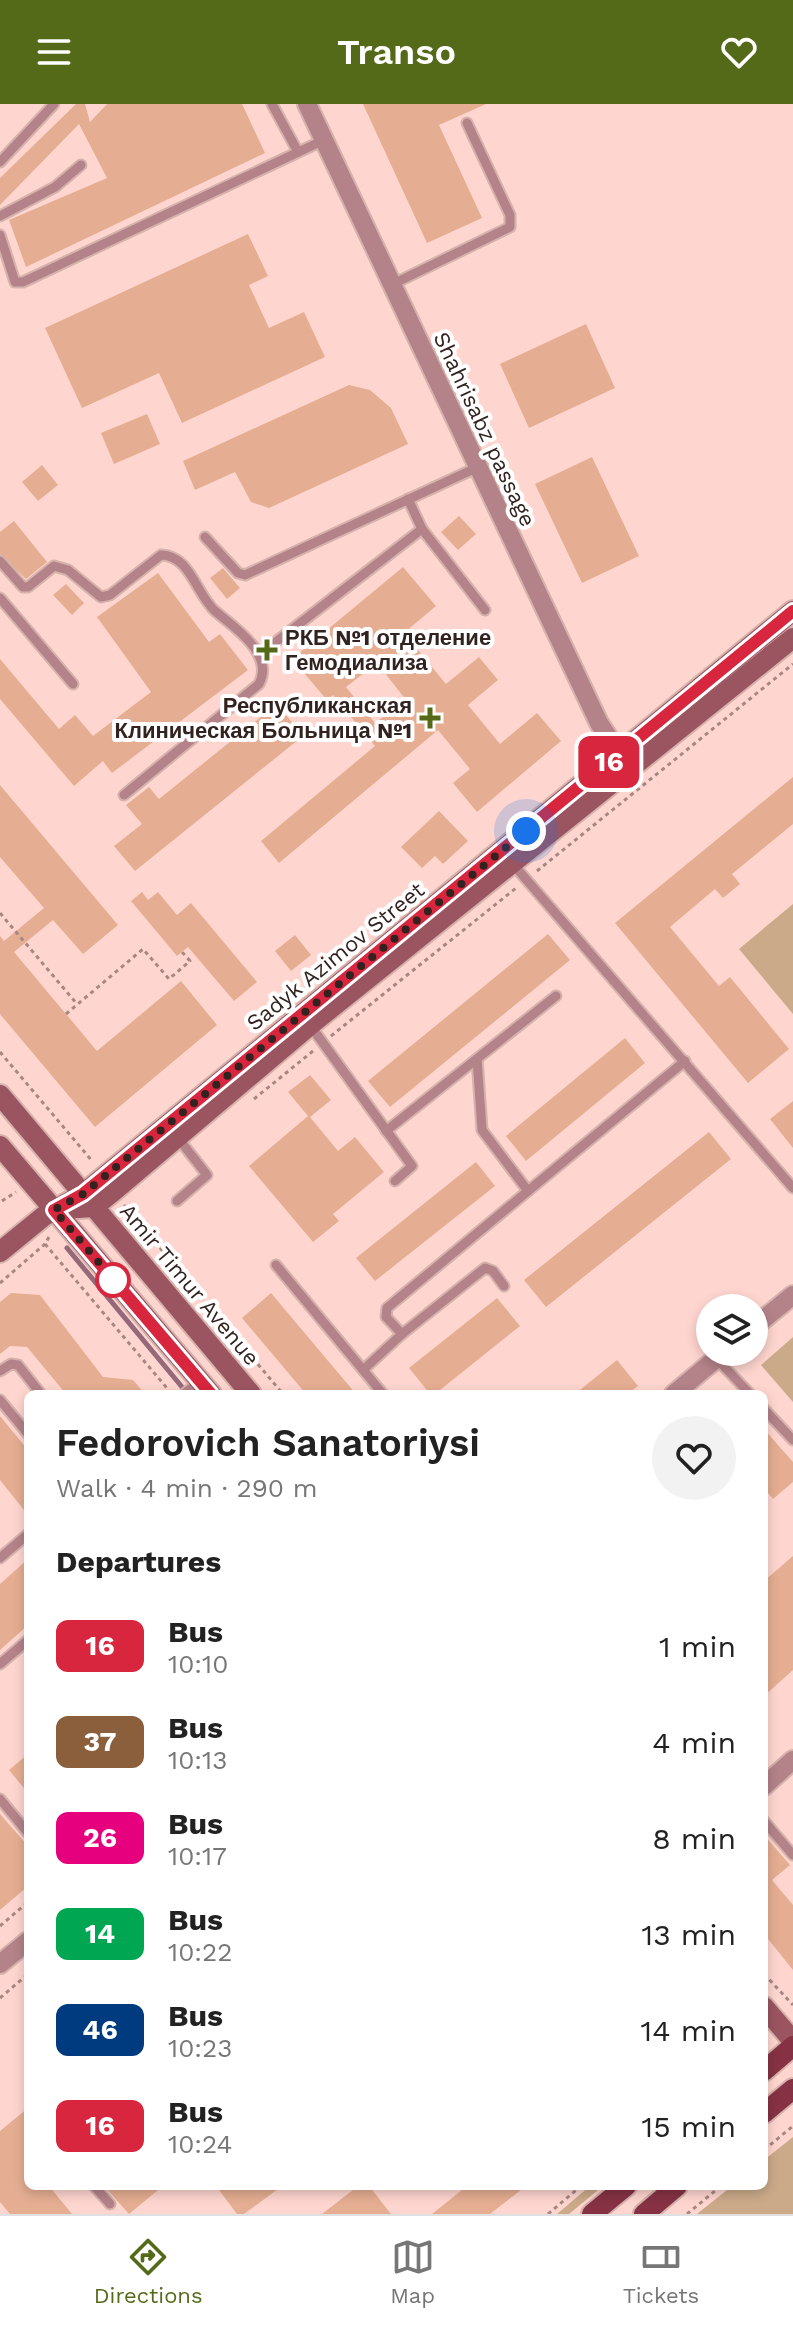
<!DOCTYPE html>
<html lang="en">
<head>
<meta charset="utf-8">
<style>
	:root { --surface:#fff; --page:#f2f2f2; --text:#222; --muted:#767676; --line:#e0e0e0; --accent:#546a18 }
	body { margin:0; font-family:"Work Sans",sans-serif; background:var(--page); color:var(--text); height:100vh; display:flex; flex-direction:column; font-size:30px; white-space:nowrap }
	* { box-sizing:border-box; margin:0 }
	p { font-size:26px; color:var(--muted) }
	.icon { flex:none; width:44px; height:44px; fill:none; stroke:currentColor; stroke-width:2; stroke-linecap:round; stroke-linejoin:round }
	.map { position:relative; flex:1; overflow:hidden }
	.panel { position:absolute; left:24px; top:1286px; width:744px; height:800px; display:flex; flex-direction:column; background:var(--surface); border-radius:12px; box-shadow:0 4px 12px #0003 }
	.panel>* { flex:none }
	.badge { padding:0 16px; border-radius:12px; font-size:28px; line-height:52px }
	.fabs { position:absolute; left:696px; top:1190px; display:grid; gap:16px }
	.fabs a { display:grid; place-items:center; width:72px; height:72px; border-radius:50%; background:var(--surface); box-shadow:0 4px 12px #0003; font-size:40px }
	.you { position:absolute; width:40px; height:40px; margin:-20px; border:6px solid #fff; border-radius:50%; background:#1a73e8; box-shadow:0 0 0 12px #1a73e833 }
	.map>.badge { position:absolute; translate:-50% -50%; box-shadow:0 0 0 4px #fff }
	h2 { padding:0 32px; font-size:30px; line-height:72px }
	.round { display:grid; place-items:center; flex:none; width:84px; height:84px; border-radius:42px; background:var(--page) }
	.overview { display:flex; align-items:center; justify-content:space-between; height:136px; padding:0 32px }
	h1 { font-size:38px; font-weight:600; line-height:60px }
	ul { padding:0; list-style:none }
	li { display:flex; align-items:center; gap:24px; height:96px; padding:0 32px }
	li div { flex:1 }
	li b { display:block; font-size:30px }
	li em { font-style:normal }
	li .badge { min-width:88px; font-weight:700; text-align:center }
	header { display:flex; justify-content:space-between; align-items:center; height:104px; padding:0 32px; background:var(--accent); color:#fff; font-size:36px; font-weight:600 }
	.tab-bar { display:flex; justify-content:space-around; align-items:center; height:112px; border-top:2px solid var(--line); background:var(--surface); font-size:22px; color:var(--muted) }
	.tab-bar a { display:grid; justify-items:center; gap:4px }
	.tab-bar .selected { color:var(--accent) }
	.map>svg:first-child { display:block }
	.green { fill:#cbaa89 }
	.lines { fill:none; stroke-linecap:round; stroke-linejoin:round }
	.stream { stroke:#95697a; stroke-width:5 }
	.building { fill:#e5ae92; fill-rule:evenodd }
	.service-casing { stroke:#d6b2ac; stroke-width:13 }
	.minor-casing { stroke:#d6b2ac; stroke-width:22 }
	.secondary-casing { stroke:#d6b2ac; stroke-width:24 }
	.primary-casing { stroke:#d6b2ac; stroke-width:24 }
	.path { stroke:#a68883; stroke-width:3; stroke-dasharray:4 4; stroke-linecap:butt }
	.service { stroke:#b4838a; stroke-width:9 }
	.minor { stroke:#b4838a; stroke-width:18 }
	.secondary { stroke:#9b5561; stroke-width:20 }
	.primary { stroke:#863244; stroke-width:20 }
	.line-casing { stroke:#fff; stroke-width:18 }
	.line { stroke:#d7263d; stroke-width:12 }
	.walk { stroke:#322321; stroke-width:8; stroke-dasharray:0 14.4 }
	.poi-dot { fill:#546a18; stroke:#fff; stroke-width:3 }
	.stop-dot { fill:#fff; stroke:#d7263d; stroke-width:4 }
	.labels { text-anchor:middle; stroke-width:8; stroke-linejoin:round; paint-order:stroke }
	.street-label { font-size:22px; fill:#322321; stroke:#fff }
	.poi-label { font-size:22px; font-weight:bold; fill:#322321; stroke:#fff; text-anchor:start }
</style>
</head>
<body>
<header><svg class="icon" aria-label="menu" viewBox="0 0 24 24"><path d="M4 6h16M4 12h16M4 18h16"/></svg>Transo<svg class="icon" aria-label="heart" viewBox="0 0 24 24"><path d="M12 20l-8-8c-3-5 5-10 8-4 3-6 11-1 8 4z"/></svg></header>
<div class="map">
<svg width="793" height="2110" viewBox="0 0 793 2110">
	<rect width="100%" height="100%" fill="#ffd6cf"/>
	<!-- green -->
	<g class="green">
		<polygon points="793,800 793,910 739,845"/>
		<polygon points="793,1233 793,1298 761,1261"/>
		<polygon points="793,2033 793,2110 697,2110 732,2082 764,2082 764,2056"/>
		<polygon points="590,2082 603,2082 569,2110 557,2110"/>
	</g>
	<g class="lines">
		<!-- stream -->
		<polyline class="stream" points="67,1144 187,1289"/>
	</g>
	<!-- building -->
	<g class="building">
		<polygon points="76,0 85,0 90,18 107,0 242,0 265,49 26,163 9,116 107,74 79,20 0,101 0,74"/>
		<polygon points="363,0 486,0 439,21 482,114 427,139"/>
		<polygon points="248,130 268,172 249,181 269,224 304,208 325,253 182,319 159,269 82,304 45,224"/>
		<polygon points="586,220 615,284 529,324 500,260"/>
		<polygon points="349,281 370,286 391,304 408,340 269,404 251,398 235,368 195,386 183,357"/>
		<polygon points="147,310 160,340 114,360 101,329"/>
		<polygon points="592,353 639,452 582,479 535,380"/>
		<polygon points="42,361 58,381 38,397 22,378"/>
		<polygon points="459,412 476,430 458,446 441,428"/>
		<polygon points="14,417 47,458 26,475 0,450 0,428"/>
		<path d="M403 463 436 502 404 529 446 580 479 553 498 576 468 601 500 640 537 609 561 637 477 708 453 679 470 665 438 626 279 759 261 737 375 642 333 591 327 596 292 555ZM377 559 406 596 375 619 346 583Z"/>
		<polygon points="223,464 240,484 227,495 210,474"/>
		<polygon points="158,469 209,538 220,530 248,566 112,669 103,657 74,682 0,595 0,555 59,625 75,611 93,632 151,588 97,513"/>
		<polygon points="66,480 84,499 72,511 53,491"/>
		<polygon points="277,600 303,632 135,767 114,742 142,720 126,701 149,683 159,695"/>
		<polygon points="793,673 793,720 732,770 740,780 723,794 715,785 670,823 719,882 730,873 789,945 748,979 615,819"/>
		<polygon points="0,681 118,821 83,850 53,816 14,848 97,947 181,877 217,921 95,1023 0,910 0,832 4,837 44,804 0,753"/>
		<polygon points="439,707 468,737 443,760 435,752 422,764 401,743"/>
		<polygon points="142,788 148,796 158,788 177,811 191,799 257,878 234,897 188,843 177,852 131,797"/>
		<polygon points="548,830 570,856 390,1003 368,977"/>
		<polygon points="295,831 311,851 291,867 275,847"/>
		<polygon points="625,934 645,959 526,1057 506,1032"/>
		<polygon points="310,971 331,996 310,1013 338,1047 355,1033 384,1068 333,1110 339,1117 313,1138 249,1062 308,1012 288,988"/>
		<polygon points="793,997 793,1044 770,1015"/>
		<polygon points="709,1028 731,1055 546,1203 524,1176"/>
		<polygon points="476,1058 495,1082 375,1177 356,1154"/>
		<polygon points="11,1189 40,1191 103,1273 133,1276 145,1290 66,1290 27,1243 10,1242 0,1250 0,1198"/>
		<polygon points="271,1189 356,1290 306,1290 242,1214"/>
		<polygon points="497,1194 520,1222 435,1290 430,1290 409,1264"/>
		<polygon points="617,1256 638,1282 627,1290 575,1290"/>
		<polygon points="0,1312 28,1346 28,1411 0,1376"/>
		<polygon points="764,1325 793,1358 793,1378 773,1395 764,1384"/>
		<polygon points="793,1452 793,1566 764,1592 764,1477"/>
		<polygon points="28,1455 28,1521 0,1546 0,1480"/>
		<polygon points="28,1650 28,1689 9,1666"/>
		<polygon points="0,1710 28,1742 28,1782 0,1806"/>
		<polygon points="764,1731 790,1761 772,1776 793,1801 793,1866 764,1830"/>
		<polygon points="28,2004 28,2082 49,2082 72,2110 10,2110 0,2098 0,2027"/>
		<polygon points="104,2082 163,2082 129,2110"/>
		<polygon points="216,2082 282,2082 244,2110 237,2110"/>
		<polygon points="358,2082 369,2082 391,2110 322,2110"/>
		<polygon points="467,2082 526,2082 490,2110 432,2110"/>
	</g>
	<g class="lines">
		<defs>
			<g id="service">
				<polyline points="272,0 298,48"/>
				<polyline points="0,58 54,0"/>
				<polyline points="0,112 55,83 81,61"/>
				<polyline points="0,131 15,178 23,178 324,36"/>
				<polyline points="391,181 510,123 510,111 467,19"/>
				<polyline points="408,395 422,425 485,506"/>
				<polyline points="205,433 238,469 245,471 476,364"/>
				<path d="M0 457 23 483H28L54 462 68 466 101 493 110 491 161 451C190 451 196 490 215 507 234 523 275 550 259 580L124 691"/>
				<polyline points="0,494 73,580"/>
				<polyline points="259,551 422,425"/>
				<polyline points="512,759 793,1084"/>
				<polyline points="310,921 412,1062 395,1077"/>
				<polyline points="386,1027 556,892"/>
				<polyline points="528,1087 685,957"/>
				<polyline points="177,1097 207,1071 178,1034"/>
				<polyline points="276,1161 383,1290"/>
				<polyline points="402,1230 485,1164 493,1167 504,1182"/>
				<polyline points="716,1254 750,1290"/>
				<polyline points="363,1266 402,1230 386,1213 387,1204 528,1087 482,1026 477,955"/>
				<polyline points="0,1267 11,1260 18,1261 41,1290"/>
				<polyline points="184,1290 200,1277"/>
				<polyline points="0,1296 28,1330"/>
				<polyline points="764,1305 793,1336"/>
				<polyline points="0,1454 28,1430"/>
				<polyline points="0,1560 28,1536"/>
				<polyline points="0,1695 28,1729"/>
				<polyline points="764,1717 793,1751"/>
				<polyline points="94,2082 110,2100"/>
			</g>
			<g id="minor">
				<polyline points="307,0 599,619 625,659"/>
				<polyline points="754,1223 793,1191"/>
				<polyline points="674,1290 724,1248"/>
				<polyline points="764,1682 793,1656"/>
				<polyline points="0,1860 28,1837"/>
			</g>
			<g id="secondary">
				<polyline points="0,991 251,1290"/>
				<polyline points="0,1042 211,1290"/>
				<polyline points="62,1105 94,1103 115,1086 310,921 793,534"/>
				<polyline points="0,1148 44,1112 83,1090 793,507"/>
				<polyline points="764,1903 793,1937"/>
			</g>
			<g id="primary">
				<polyline points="764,1967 793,1942"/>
				<polyline points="764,2009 793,1985"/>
				<polyline points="592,2110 626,2082"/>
				<polyline points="644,2110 677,2082"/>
			</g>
		</defs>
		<!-- service casing -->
		<use href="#service" class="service-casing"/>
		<!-- minor casing -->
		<use href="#minor" class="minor-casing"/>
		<!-- secondary casing -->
		<use href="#secondary" class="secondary-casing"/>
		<!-- primary casing -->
		<use href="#primary" class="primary-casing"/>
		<!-- path -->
		<g class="path">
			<polyline points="537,767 793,560"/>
			<polyline points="0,809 77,900"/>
			<polyline points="66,910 143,845 169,875 190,857 182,848"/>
			<polyline points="331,932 516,784"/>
			<polyline points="0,948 93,1058"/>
			<polyline points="254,995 313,947"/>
			<polyline points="2,1097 16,1088"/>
			<polyline points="124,1101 283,1290"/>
			<polyline points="49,1133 45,1140 172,1290"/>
			<polyline points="0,1179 45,1140"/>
			<polyline points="0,1822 28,1798"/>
			<polyline points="764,1870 793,1901"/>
			<polyline points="0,1894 28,1870"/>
			<polyline points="764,2046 793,2022"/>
			<polyline points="548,2110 581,2082"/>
			<polyline points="687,2110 721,2082"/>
		</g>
		<!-- service -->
		<use href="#service" class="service"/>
		<!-- minor -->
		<use href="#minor" class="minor"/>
		<!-- secondary -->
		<use href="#secondary" class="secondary"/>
		<!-- primary -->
		<use href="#primary" class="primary"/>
	</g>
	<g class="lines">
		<defs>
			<polyline id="line" points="211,1290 54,1106 83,1090 793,507"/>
		</defs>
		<!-- line casing -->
		<use href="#line" class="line-casing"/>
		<!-- line -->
		<use href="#line" class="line"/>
		<!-- walk -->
		<polyline class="walk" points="113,1176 120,1183 54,1106 83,1090 526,727"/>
	</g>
	<!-- markers -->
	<g class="poi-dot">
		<path d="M263 534h8v8h8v8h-8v8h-8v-8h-8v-8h8z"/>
		<path d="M426 602h8v8h8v8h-8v8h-8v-8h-8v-8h8z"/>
	</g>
	<circle class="stop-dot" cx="113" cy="1176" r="16"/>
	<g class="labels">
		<!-- street labels -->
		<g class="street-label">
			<text transform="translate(485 325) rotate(65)" y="8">Shahrisabz passage</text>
			<text transform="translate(335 852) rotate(-39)" y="8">Sadyk Azimov Street</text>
			<text transform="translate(190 1180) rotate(50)" y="8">Amir Timur Avenue</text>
		</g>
		<!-- poi labels -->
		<g class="poi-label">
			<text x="285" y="541">РКБ №1 отделение<tspan x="285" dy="25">Гемодиализа</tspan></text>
			<text x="412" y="609" text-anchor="end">Республиканская<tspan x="412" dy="25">Клиническая Больница №1</tspan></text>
		</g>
	</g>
</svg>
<div class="fabs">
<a><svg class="icon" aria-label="layers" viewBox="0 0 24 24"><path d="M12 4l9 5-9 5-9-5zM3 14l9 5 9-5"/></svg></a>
</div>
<div class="you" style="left:526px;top:727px"></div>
<b class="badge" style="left:609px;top:658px;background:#d7263d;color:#fff">16</b>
<section class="panel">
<div class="overview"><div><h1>Fedorovich Sanatoriysi</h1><p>Walk · 4 min · 290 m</p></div><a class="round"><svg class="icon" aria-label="heart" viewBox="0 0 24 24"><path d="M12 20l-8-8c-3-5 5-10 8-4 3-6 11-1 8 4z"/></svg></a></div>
<h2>Departures</h2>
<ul>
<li><span class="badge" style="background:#d7263d;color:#fff">16</span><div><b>Bus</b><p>10:10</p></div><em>1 min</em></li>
<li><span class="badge" style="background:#8b5e3c;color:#fff">37</span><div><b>Bus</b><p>10:13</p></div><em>4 min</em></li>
<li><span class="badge" style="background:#e6007e;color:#fff">26</span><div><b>Bus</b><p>10:17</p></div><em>8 min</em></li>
<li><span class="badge" style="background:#00a651;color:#fff">14</span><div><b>Bus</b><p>10:22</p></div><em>13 min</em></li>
<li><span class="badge" style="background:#003b80;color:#fff">46</span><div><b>Bus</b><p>10:23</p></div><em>14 min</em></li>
<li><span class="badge" style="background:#d7263d;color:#fff">16</span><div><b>Bus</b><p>10:24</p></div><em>15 min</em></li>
</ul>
</section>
</div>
<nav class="tab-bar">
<a class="selected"><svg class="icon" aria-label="directions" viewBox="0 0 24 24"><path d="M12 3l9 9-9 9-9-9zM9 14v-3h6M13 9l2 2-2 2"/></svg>Directions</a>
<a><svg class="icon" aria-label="map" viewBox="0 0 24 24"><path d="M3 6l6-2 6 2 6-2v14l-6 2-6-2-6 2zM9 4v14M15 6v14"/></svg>Map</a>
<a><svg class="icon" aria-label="tickets" viewBox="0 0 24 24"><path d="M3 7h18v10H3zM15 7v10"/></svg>Tickets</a>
</nav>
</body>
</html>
